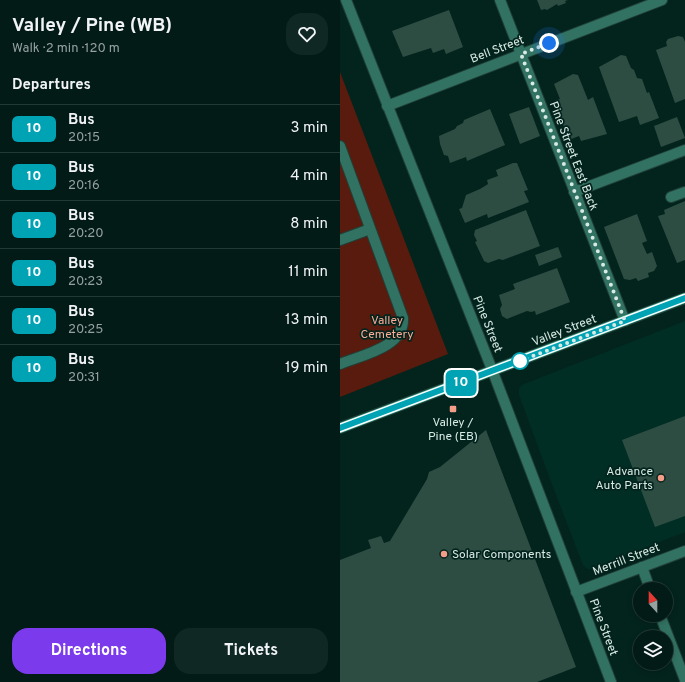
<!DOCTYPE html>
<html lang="en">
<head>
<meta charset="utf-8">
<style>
	:root { --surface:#021b16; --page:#102823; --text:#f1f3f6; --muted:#96a1a1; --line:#233935; --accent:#7c3aed }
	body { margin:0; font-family:Overpass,sans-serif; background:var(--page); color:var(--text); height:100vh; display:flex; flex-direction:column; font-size:15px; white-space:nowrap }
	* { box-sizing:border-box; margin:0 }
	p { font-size:13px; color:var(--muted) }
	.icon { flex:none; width:22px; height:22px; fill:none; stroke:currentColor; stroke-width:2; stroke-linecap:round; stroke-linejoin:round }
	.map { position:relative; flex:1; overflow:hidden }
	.side { display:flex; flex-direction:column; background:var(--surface); width:340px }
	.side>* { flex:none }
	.badge { padding:0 8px; border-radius:6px; font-size:14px; line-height:26px }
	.needle { width:26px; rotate:339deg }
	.buttons { position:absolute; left:293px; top:582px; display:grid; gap:8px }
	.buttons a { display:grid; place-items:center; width:40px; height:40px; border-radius:50%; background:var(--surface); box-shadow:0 2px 6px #0003,0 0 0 1px var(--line); font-size:20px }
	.you { position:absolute; width:20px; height:20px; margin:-10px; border:3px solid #fff; border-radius:50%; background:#1a73e8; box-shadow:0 0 0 6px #1a73e833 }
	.map>.badge { position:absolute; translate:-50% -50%; box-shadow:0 0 0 2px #fff }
	h2 { padding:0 12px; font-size:15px; line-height:36px }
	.round { display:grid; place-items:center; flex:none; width:42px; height:42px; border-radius:16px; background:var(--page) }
	.summary { display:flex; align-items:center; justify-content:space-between; height:68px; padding:0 12px }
	h1 { font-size:19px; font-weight:700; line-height:30px }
	.cta { display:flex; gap:8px; margin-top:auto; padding:8px 12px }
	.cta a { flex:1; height:46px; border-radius:16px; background:var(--accent); color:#fff; font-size:16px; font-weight:700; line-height:46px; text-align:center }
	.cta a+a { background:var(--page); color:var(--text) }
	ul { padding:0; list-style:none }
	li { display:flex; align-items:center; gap:12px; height:48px; padding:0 12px; border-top:1px solid var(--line) }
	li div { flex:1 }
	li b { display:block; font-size:15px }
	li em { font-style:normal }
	li .badge { min-width:44px; font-weight:700; text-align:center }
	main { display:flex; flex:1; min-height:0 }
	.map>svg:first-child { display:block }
	.built { fill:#002e24 }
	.green { fill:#591b0d }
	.building { fill:#2d4d43 }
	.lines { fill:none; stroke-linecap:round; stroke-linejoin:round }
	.service-casing { stroke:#214039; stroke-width:12 }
	.minor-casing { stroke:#214039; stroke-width:12 }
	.secondary-casing { stroke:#214039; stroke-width:12 }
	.service { stroke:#327262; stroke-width:10 }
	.minor { stroke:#327262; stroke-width:10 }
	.secondary { stroke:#31a288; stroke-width:10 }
	.line-casing { stroke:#fff; stroke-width:9 }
	.line { stroke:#00a3b4; stroke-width:6 }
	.walk { stroke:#d8eae4; stroke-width:4; stroke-dasharray:0 7.2 }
	.stop-dot { fill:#fff; stroke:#00a3b4; stroke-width:2 }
	.poi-dot { fill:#f49e89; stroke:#03241d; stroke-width:1.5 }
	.labels { text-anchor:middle; stroke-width:3.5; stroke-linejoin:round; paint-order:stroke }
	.street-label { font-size:12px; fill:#d8eae4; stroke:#03241d }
	.park-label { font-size:12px; fill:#feab97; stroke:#03241d }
	.poi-label { font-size:12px; fill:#d8eae4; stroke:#03241d }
</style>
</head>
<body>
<main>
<section class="side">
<div class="summary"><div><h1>Valley / Pine (WB)</h1><p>Walk · 2 min · 120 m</p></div><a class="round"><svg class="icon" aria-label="heart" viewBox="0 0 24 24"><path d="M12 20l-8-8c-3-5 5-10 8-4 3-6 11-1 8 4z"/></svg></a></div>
<h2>Departures</h2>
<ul>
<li><span class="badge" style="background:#00a3b4;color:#fff">10</span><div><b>Bus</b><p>20:15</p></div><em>3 min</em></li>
<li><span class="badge" style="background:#00a3b4;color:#fff">10</span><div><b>Bus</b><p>20:16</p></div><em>4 min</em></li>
<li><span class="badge" style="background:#00a3b4;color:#fff">10</span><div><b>Bus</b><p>20:20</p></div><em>8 min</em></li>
<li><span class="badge" style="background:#00a3b4;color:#fff">10</span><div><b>Bus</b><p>20:23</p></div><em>11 min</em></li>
<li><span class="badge" style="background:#00a3b4;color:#fff">10</span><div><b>Bus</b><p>20:25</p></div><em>13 min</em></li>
<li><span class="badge" style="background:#00a3b4;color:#fff">10</span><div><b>Bus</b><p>20:31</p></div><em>19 min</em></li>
</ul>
<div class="cta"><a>Directions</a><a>Tickets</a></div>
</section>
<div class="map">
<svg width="345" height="682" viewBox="0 0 345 682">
	<rect width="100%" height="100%" fill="#03241d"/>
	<!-- built -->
	<polygon class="built" points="345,321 345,532 251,569 248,569 243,565 210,479 179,395 179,388 184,384"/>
	<!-- green -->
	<polygon class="green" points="0,72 108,354 0,397"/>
	<!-- building -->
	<g class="building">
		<polygon points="197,0 228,0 225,1 226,3 218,6 217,4 207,10 205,9 201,10"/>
		<polygon points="109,10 123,47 106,54 104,49 93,53 91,48 63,57 52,31"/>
		<polygon points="338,36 343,37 345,42 345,99 335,103 316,50 327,46 326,42 328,39"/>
		<polygon points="281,55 286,56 291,68 294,70 297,78 302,79 307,93 309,92 319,118 300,125 297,116 279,122 259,67"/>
		<polygon points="233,74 238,75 248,100 253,97 267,134 241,141 239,136 229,140 214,101 220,99 214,84"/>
		<polygon points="189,107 200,136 180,144 169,114"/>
		<polygon points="150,109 165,145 127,161 126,157 110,163 108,156 104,155 100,144 99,136 115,129 117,126 123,123 124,120"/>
		<polygon points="337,117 345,138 321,147 314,126"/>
		<polygon points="173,163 177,163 188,190 184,191 189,202 148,218 147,214 125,223 119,209 122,208 126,195 140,189 148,184 147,180 158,176 156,170"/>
		<polygon points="345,201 345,260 337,263 318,216 325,214 324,210"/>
		<polygon points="186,210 200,246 163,260 159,259 148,263 144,261 135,242 137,241 134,235 135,230"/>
		<polygon points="297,214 307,241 302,243 307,254 312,252 317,266 314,271 308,273 309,277 298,281 296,278 290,280 284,279 264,227"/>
		<polygon points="218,247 222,257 199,266 195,255"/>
		<polygon points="217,268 230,302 196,315 195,311 191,312 187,311 167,319 162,316 160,309 162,305 159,295 175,289 173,284"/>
		<polygon points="345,416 345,516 315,527 282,440"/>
		<polygon points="146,430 236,667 197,682 0,682 0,560 31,548 28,540 41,536 44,543 50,541 87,479 89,472 100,467"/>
	</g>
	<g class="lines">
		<defs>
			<g id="service">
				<polyline points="160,0 285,321"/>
				<path d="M0 146 63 318C65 347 22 355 0 364"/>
				<polyline points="234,192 345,150"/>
				<polyline points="331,197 345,192"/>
				<polyline points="0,240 30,229"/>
				<polyline points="302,567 310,589"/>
				<polyline points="320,615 345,680"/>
			</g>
			<g id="minor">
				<polyline points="6,0 153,372 271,682"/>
				<polyline points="47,106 322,0"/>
				<polyline points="236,592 345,551"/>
			</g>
			<polyline id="secondary" points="0,428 345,298"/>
		</defs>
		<!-- service casing -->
		<use href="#service" class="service-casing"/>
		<!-- minor casing -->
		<use href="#minor" class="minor-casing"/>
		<!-- secondary casing -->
		<use href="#secondary" class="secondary-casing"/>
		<!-- service -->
		<use href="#service" class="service"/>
		<!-- minor -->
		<use href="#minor" class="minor"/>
		<!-- secondary -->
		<use href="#secondary" class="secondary"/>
	</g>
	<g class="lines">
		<defs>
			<polyline id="line" points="0,428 345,298"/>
		</defs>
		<!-- line casing -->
		<use href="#line" class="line-casing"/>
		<!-- line -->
		<use href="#line" class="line"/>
		<!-- walk -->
		<polyline class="walk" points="180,361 285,321 181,54 209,43"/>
	</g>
	<!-- markers -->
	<circle class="stop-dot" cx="180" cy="361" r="8"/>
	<g class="poi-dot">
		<rect x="109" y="405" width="8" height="8" rx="2"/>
		<circle cx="321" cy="478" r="4"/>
		<circle cx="104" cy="554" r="4"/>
	</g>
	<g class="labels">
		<!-- street labels -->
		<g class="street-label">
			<text transform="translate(157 49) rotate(-21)" y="4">Bell Street</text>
			<text transform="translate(234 156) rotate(69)" y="4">Pine Street East Back</text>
			<text transform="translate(148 324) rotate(68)" y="4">Pine Street</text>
			<text transform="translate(224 330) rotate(-21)" y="4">Valley Street</text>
			<text transform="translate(286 559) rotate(-21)" y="4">Merrill Street</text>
			<text transform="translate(264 627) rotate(69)" y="4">Pine Street</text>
		</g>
		<!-- park labels -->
		<g class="park-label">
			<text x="47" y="324">Valley<tspan x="47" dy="14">Cemetery</tspan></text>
		</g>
		<!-- poi labels -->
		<g class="poi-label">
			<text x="113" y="426">Valley /<tspan x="113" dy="14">Pine (EB)</tspan></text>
			<text x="313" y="475" text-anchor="end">Advance<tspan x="313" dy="14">Auto Parts</tspan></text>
			<text x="112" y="558" text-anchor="start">Solar Components</text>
		</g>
	</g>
</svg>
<div class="buttons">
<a><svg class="needle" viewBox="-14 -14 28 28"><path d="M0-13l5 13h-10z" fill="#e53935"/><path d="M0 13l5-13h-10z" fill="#96a1a1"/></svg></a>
<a><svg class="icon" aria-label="layers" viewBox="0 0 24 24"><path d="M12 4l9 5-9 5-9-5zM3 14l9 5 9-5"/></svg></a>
</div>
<div class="you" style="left:209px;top:43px"></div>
<b class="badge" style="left:121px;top:383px;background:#00a3b4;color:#fff">10</b>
</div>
</main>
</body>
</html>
